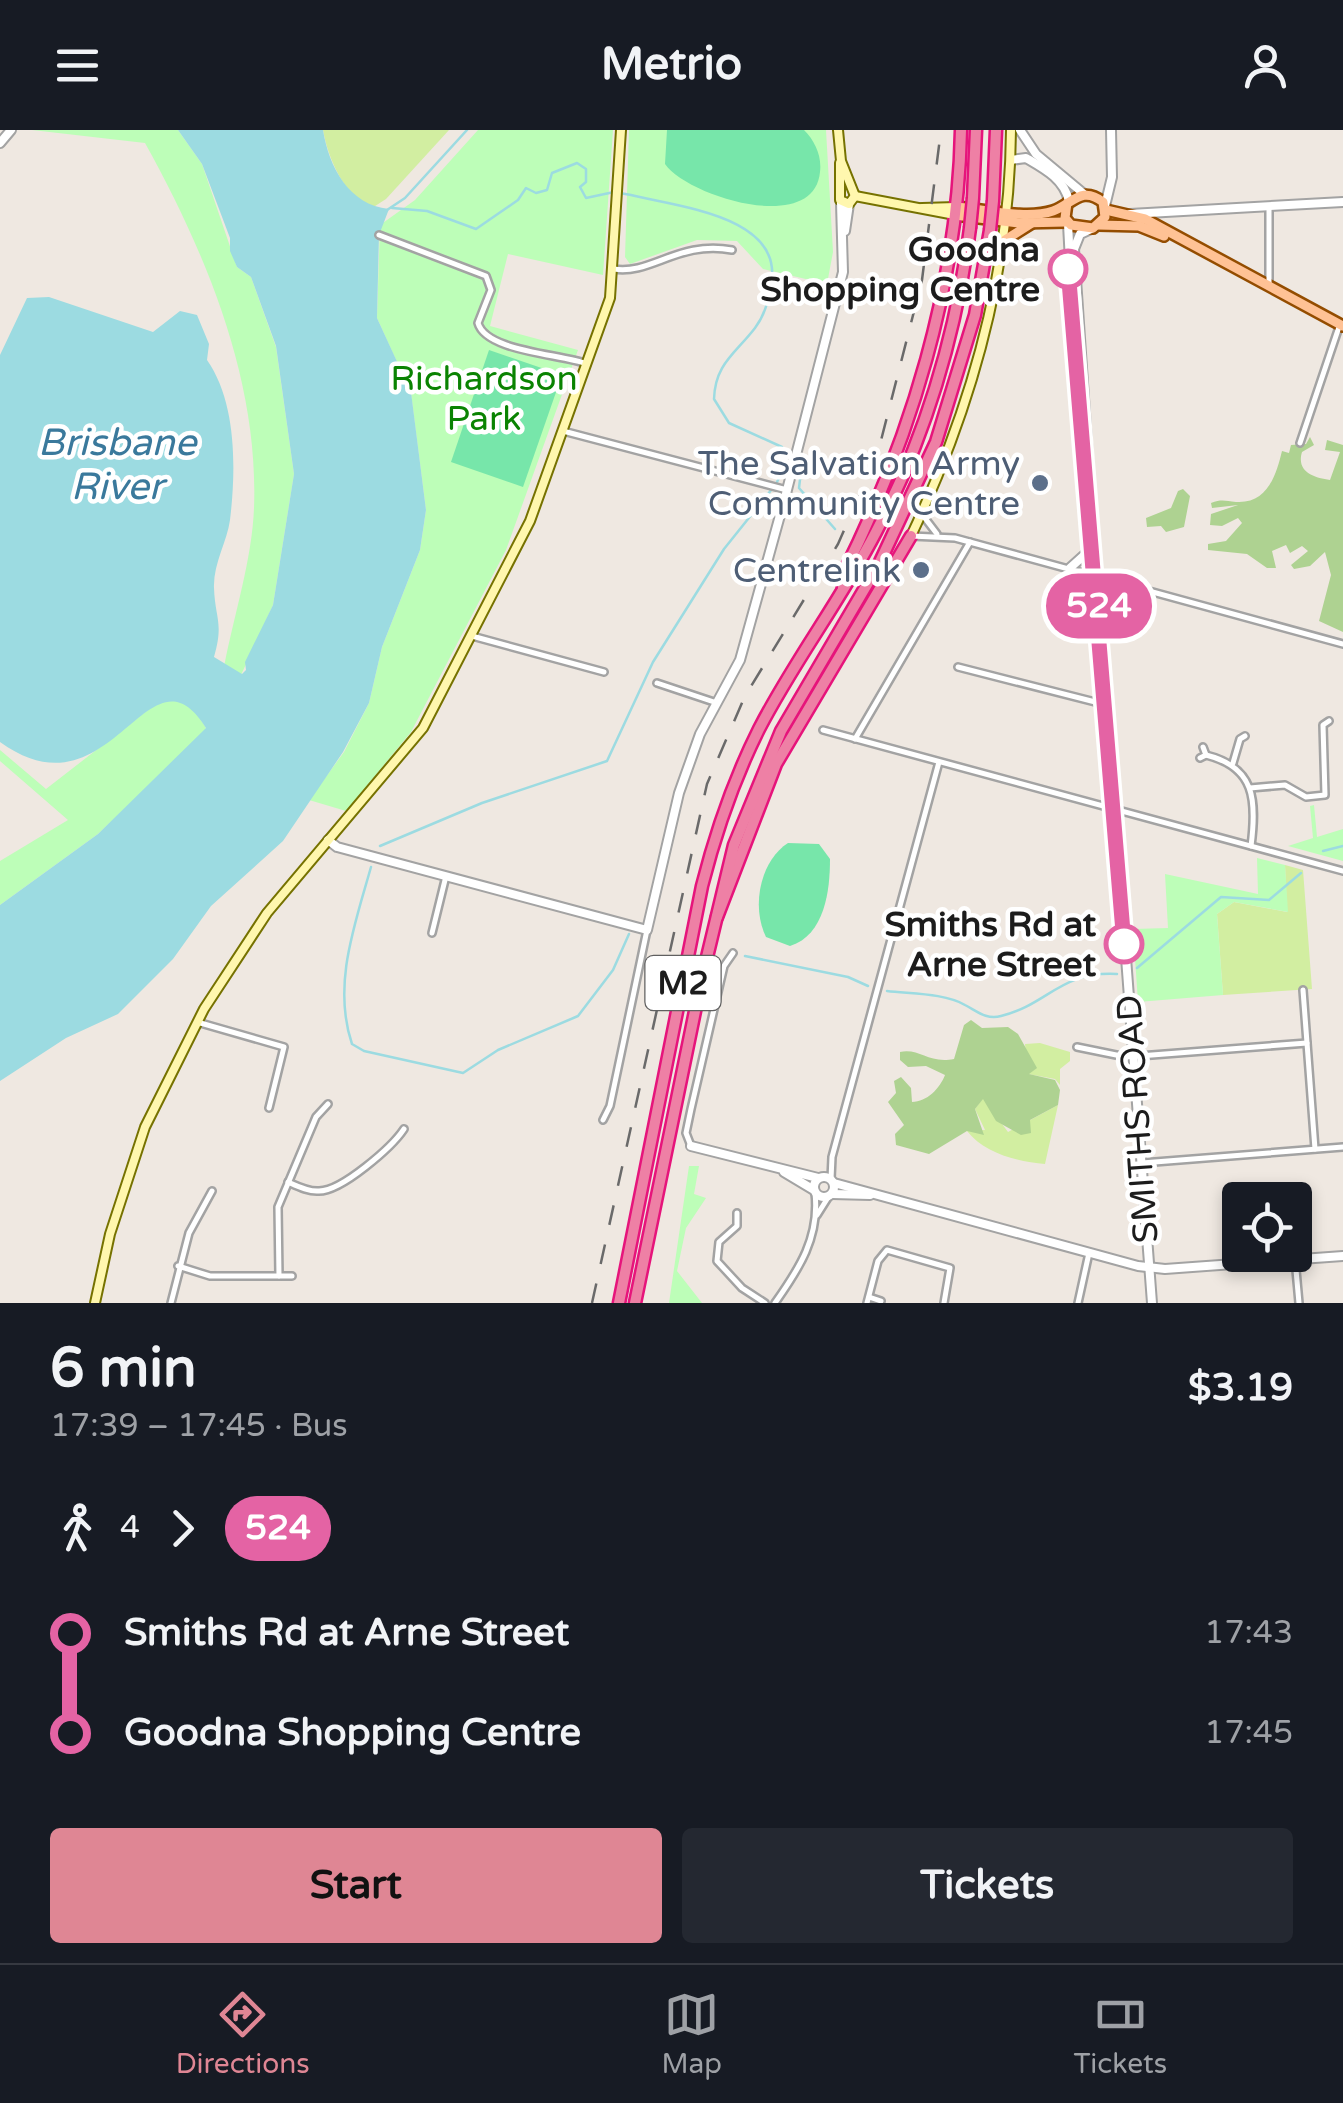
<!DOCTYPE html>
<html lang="en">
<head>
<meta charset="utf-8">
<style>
	:root { --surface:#171b24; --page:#242831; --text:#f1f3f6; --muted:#9ea1a6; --line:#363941; --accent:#df8694 }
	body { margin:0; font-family:"Varela Round",sans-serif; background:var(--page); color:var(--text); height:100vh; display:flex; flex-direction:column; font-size:38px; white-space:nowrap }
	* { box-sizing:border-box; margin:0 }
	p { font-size:32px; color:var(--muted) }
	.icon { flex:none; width:55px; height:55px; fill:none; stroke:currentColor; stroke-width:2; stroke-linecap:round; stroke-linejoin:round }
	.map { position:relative; height:1173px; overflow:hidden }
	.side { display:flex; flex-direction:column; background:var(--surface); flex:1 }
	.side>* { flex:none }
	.badge { padding:0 20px; border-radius:32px; font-size:35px; line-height:65px }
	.controls { position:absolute; left:1222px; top:1052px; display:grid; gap:20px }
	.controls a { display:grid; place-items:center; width:90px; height:90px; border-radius:10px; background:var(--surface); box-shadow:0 5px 15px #0003; font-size:50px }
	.map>.badge { position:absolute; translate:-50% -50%; box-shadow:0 0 0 5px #fff }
	.legs { display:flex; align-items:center; gap:15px; height:110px; padding:0 50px; font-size:32px }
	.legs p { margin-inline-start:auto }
	.overview { display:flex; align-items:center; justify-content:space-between; height:170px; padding:0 50px }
	h1 { font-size:55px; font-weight:700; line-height:75px }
	.button { display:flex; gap:20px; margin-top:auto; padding:20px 50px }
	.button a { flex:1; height:115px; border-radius:10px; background:var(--accent); color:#111; font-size:40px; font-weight:700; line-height:115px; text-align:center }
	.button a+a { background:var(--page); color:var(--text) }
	ul { padding:0 50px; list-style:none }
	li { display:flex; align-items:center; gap:35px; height:100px; font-size:38px }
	li i { display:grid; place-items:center; width:15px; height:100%; margin:0 12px; background:currentColor }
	li i::after { content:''; width:25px; height:25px; margin:-12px; border:8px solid; border-radius:50%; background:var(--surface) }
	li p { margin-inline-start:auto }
	li:first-child i { background:linear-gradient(#0000 50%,currentColor 0) }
	li:last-child i { background:linear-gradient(currentColor 50%,#0000 0) }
	header { display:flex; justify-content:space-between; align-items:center; height:130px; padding:0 50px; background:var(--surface); font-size:45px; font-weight:700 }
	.tab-bar { display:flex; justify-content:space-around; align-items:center; height:140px; border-top:2px solid var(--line); background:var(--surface); font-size:28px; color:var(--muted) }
	.tab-bar a { display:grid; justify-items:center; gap:5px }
	.tab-bar .on { color:var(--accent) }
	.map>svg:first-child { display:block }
	.grass { fill:#d2eea1 }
	.forest { fill:#aed291 }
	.park { fill:#bdfeb8 }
	.pitch { fill:#77e6aa }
	.water { fill:#9cdbe1 }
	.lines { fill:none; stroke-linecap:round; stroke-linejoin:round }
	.stream { stroke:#9cdbe1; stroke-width:2.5 }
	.minor-casing { stroke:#a3a3a3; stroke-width:10 }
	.tertiary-casing { stroke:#a3a3a3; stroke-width:12 }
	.secondary-casing { stroke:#767200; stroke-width:12 }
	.primary-casing { stroke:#944d00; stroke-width:14 }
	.motorway-casing { stroke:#e6147b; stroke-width:15 }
	.minor { stroke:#fff; stroke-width:5 }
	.tertiary { stroke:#fff; stroke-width:8 }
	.secondary { stroke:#fff7ae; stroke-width:8 }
	.primary { stroke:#ffc295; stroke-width:9 }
	.motorway { stroke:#ee80a5; stroke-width:10 }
	.rail { stroke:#6a6a6a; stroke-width:2.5; stroke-dasharray:20 20; stroke-linecap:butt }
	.motorway-bridge-casing { stroke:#e6147b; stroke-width:15; stroke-linecap:butt }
	.motorway-bridge { stroke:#ee80a5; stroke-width:10 }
	.line-1-casing { stroke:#fff; stroke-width:22 }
	.line-1 { stroke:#e463a4; stroke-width:15 }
	.stop-1-dot { fill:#fff; stroke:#e463a4; stroke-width:5 }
	.service-dot { fill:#5c6f8a; stroke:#fff; stroke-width:4 }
	.labels { text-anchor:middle; stroke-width:9; stroke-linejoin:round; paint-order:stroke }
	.shield { fill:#fff; stroke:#606060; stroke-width:2.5 }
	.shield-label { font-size:32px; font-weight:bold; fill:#1c1c1c }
	.stop-label { font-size:35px; font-weight:bold; fill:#1c1c1c; stroke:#fff; text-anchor:end }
	.park-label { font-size:35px; fill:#0a8302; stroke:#fff }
	.service-label { font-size:35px; fill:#4e5e75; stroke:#fff; text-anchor:end }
	.street-label { font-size:35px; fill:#1c1c1c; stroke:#fff }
	.water-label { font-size:38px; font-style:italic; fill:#3a799c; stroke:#fff }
</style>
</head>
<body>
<header><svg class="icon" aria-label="menu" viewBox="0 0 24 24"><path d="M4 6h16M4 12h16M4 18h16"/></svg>Metrio<svg class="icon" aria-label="person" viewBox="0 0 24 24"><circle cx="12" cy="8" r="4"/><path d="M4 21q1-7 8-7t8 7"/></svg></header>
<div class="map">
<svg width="1343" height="1173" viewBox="0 0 1343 1173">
	<rect width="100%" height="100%" fill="#efe8e1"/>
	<!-- grass -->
	<g class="grass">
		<path d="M323 0H449L386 69 372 78C344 67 328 28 323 0Z"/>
		<polygon points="1285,735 1303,740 1312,859 1223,865 1217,784 1234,772 1287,782"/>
		<polygon points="1040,913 1070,922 1070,931 1060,939 1060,955 1055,949 1028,944 1025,914"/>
		<path d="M983 968 1008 1002 1058 975 1045 1034C1018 1032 984 1023 967 1001L985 1000 975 979Z"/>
	</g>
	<!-- forest -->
	<g class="forest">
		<path d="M1310 307 1314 315 1302 322C1296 342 1314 348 1330 350L1340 322 1325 320 1327 310 1343 315V502L1319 491 1331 445 1325 422 1310 436 1294 439 1291 435 1308 421 1302 416 1290 423 1286 415 1272 421 1276 438H1267L1247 424 1208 420V414L1226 411 1242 393 1238 388 1222 396 1210 395 1211 384 1238 375 1212 378 1211 373C1222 369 1225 371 1236 372 1267 374 1276 346 1282 321L1289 323 1291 315 1306 314Z"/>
		<polygon points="1183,359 1190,366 1184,397 1166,402 1161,396 1147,397 1146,388 1171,378 1178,361"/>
		<path d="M971 890 982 898 1008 897 1018 904 1037 938 1029 944 1055 950 1060 960 1058 975 1030 990 1031 1003 1021 1005 996 991 983 969 975 979 984 1005 967 1001 929 1024 896 1015 895 1004 904 995 888 972 896 963 894 951 901 947 911 958 912 972C927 972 940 958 945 945L926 936 908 937 900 930V922C920 918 928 934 954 929L964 895Z"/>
	</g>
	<!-- park -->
	<g class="park">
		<path d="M32 0H178L202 34 237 137 251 147 276 217 294 344 273 475 241 545 224 537C234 485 252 430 254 378 259 250 206 123 145 13Z"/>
		<polygon points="478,0 613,0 603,145 508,124 490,196 578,220 506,420 411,602 346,681 309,670 344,622 369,573 382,517 420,420 426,380 411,263 377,188 380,95 415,70"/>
		<polygon points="629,0 826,0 833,122 827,154 763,139 737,111 697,110 630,134 625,127"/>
		<polygon points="176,568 194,579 206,598 202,605 98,704 0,775 0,731 68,690 0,631 0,620 46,659 162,569"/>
		<polygon points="1314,675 1317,707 1343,699 1343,731 1288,716 1313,708 1310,676"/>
		<polygon points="1257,728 1285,735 1288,782 1234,772 1217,784 1223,865 1138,872 1133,799 1168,798 1165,744 1258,764"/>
		<polygon points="689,1036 699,1036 694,1064 706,1068 686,1098 677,1141 702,1173 669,1173"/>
	</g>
	<!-- pitch -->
	<g class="pitch">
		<path d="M667 0H804C815 11 822 26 820 42 814 106 687 66 665 34Z"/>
		<polygon points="489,220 562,245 523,357 451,332"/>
		<path d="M788 713 819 714 830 729C830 760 825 805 790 816L766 807C751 777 760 731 788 713Z"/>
	</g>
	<!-- water -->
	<path class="water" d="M178 0H323C329 37 349 75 389 79L379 105 377 188 411 262 426 380 420 420 382 517 369 573 343 622 283 711 211 776 173 829 118 884 66 908 0 951V775L98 704 206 598C148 505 112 693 0 612V225L27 168 49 167 153 202 180 181 197 185 209 214 207 230C237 273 236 340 230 390 227 412 213 434 214 458 215 488 224 493 214 527L242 544 246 540 245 532 273 475 294 344 276 216 251 147 237 137 230 121V108L202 34Z"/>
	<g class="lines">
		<!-- stream -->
		<g class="stream">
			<path d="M392 78 427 81 476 99 518 70 526 58 536 63 547 60 552 43 577 33 586 39V52L580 57 586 68 614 62 631 65C678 77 785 86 771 155 768 171 765 185 755 198 735 224 715 234 714 269L729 293 782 317 785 336 777 352"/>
			<polyline points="387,80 405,68 467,0"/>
			<polyline points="801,341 799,358 835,399"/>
			<polyline points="380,716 482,673 607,631 653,532 724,419 772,359"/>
			<polyline points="1323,721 1343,716"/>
			<path d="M371 737C355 794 332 855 352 914L364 921 463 943 498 920 578 886 613 840 629 804"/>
			<polyline points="745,826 848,847 868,856"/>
			<polyline points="1137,838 1221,767 1269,770 1301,743"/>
			<path d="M887 861C910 864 945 863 965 875 977 881 986 890 1001 886 1049 874 1060 841 1117 844"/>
		</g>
		<defs>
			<g id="minor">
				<polyline points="1269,77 1269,157"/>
				<path d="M379 105 486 146 491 160 478 193C486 222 563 224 587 234"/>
				<path d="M614 139C651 145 679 110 732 120"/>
				<polyline points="563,301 787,360"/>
				<polyline points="1300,313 1340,194"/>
				<polyline points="921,383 937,404"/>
				<polyline points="911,406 955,408 1343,514"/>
				<polyline points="472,506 604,542"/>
				<polyline points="958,537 1107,575"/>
				<polyline points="657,553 717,573"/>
				<polyline points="823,600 1343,741"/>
				<polyline points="855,609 970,412"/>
				<path d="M1206 625C1255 637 1257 670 1251 716"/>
				<polyline points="1200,628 1206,625 1203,617"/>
				<polyline points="1233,633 1240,609 1245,606"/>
				<polyline points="1250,658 1285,655 1306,667 1325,665 1323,595 1329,591"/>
				<polyline points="432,803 446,746"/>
				<polyline points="1303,860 1315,1019"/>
				<polyline points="197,892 284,917 269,978"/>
				<polyline points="1077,917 1126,927 1307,913"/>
				<polyline points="603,990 610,976 647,800"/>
				<polyline points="691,1016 686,1003 691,979 724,836 733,823"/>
				<polyline points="1142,1033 1343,1017"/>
				<polyline points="831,1049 832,1027 939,632"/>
				<path d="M288 1052C297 1056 309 1062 319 1061 342 1061 392 1017 404 999"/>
				<polyline points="737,1083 737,1096 719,1112 717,1131 742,1158 765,1173"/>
				<polyline points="817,1085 829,1066"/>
				<polyline points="1295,1129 1299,1173"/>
				<polyline points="178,1136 210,1146 292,1146"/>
				<polyline points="279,1146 278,1077 316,987 328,974"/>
				<polyline points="869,1167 881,1171"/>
				<polyline points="171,1173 189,1103 212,1061"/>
				<path d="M775 1173C799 1139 820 1107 815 1063"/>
				<polyline points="867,1173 878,1131 887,1120 950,1138 944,1173"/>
				<polyline points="1078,1173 1089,1123"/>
			</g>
			<g id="tertiary">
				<polyline points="1020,0 1036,24 1084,64"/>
				<polyline points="0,13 11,0"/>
				<path d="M1011 30 1026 28C1045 39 1064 49 1069 71"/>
				<polyline points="1105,76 1112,47 1111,0"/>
				<polyline points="1130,84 1343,72"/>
				<polyline points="1068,94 1079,302 1107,575 1152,1173"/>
				<polyline points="1093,98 1080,104 1074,119 1096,446"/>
				<polyline points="845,101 849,74"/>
				<polyline points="1070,438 1090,420"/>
				<polyline points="328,710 337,717 647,800 679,663 700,604 740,530 787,360 843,142 841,73"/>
				<polyline points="691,1016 818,1048"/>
				<polyline points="784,1042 814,1060"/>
				<circle cx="824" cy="1057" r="10"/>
				<polyline points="834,1053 1138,1136 1165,1139 1343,1126"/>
				<polyline points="832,1064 870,1065"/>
			</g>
			<g id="secondary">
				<polyline points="838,0 841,31 855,66"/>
				<polyline points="840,33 840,70 849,74 855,66"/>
				<polyline points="855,66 955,85"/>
				<polyline points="922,78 956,77"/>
				<path d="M911 406C972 277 1010 143 1011 0"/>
				<polyline points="95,1173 110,1104 145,997 204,879 267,783 423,598 530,391 610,168 621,0"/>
			</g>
			<g id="primary">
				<path d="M956 77C984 79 1026 90 1053 81 1073 74 1081 55 1103 72L1105 87 1093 98 1071 95 1065 88 1067 73"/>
				<polyline points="1106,80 1145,89 1343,196"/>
				<polyline points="955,85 1019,93 1066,92"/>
				<polyline points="1098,95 1139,96 1164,106"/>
				<polyline points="1005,110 1032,93"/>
			</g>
			<g id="motorway">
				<polyline points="973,68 976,0"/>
				<polyline points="993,71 996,0"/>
				<path d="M843 457 842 446C911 309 958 154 961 0"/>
				<polyline points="717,787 776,634 911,406"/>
				<path d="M619 1173 702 756C716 701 734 649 759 599 794 531 841 470 876 402 926 306 956 205 970 98"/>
				<polyline points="635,1173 701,852 734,715 781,601 879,434 936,312 975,185 990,100"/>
			</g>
		</defs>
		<!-- minor casing -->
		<use href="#minor" class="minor-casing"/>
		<!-- tertiary casing -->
		<use href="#tertiary" class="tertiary-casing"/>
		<!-- secondary casing -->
		<use href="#secondary" class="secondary-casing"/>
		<!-- primary casing -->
		<use href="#primary" class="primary-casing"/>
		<!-- motorway casing -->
		<use href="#motorway" class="motorway-casing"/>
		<!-- minor -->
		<use href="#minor" class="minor"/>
		<!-- tertiary -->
		<use href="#tertiary" class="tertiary"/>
		<!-- secondary -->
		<use href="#secondary" class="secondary"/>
		<!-- primary -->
		<use href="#primary" class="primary"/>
		<!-- motorway -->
		<use href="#motorway" class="motorway"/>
		<!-- rail -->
		<polyline class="rail" points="592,1173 707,654 745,566 838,414 877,326 922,150 941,0"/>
		<defs>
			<g id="motorway-bridge">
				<polyline points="970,98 973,68"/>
				<polyline points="990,100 993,71"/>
			</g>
		</defs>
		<!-- motorway-bridge casing -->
		<use href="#motorway-bridge" class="motorway-bridge-casing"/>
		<!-- motorway-bridge -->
		<use href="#motorway-bridge" class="motorway-bridge"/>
	</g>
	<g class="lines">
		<defs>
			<polyline id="line-1" points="1068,139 1124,814"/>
		</defs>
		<!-- line-1 casing -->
		<use href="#line-1" class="line-1-casing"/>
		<!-- line-1 -->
		<use href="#line-1" class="line-1"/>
	</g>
	<!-- markers -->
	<g class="stop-1-dot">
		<circle cx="1068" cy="139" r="18"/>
		<circle cx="1124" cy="814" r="18"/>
	</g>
	<g class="service-dot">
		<circle cx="1040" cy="353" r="10"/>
		<circle cx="921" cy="440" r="10"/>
	</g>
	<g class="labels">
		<!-- shield labels -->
		<rect class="shield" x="645.5" y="826" width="75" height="54" rx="8"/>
		<g class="shield-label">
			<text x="683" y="864">M2</text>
		</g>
		<!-- stop labels -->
		<g class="stop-label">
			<text x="1040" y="131">Goodna<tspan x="1040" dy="40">Shopping Centre</tspan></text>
			<text x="1096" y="806">Smiths Rd at<tspan x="1096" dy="40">Arne Street</tspan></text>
		</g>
		<!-- park labels -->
		<g class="park-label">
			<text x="484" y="260">Richardson<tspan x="484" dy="40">Park</tspan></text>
		</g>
		<!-- service labels -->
		<g class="service-label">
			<text x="1020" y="345">The Salvation Army<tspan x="1020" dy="40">Community Centre</tspan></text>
			<text x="901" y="452">Centrelink</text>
		</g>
		<!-- street labels -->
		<g class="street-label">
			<text transform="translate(1137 989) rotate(-94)" y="12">SMITHS ROAD</text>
		</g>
		<!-- water labels -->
		<g class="water-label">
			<text x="117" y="325">Brisbane<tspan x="117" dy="44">River</tspan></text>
		</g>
	</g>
</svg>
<div class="controls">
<a><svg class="icon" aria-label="locate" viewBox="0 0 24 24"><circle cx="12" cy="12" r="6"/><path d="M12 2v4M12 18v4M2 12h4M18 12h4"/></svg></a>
</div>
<b class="badge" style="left:1099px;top:476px;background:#e463a4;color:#fff">524</b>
</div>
<section class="side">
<div class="overview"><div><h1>6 min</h1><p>17:39 – 17:45 · Bus</p></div><b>$3.19</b></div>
<div class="legs"><svg class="icon" aria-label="walk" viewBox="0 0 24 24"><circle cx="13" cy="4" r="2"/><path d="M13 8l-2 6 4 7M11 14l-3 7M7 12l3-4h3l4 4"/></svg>4<svg class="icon" aria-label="forward" viewBox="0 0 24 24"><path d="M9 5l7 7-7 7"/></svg><b class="badge" style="background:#e463a4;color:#fff">524</b></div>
<ul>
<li><i style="color:#e463a4"></i><b>Smiths Rd at Arne Street</b><p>17:43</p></li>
<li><i style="color:#e463a4"></i><b>Goodna Shopping Centre</b><p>17:45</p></li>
</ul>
<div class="button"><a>Start</a><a>Tickets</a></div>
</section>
<nav class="tab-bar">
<a class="on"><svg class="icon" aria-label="directions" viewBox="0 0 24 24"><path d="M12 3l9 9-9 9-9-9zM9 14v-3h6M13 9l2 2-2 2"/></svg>Directions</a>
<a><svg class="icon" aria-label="map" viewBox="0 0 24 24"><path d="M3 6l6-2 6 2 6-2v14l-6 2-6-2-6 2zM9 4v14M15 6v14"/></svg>Map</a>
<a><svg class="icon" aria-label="tickets" viewBox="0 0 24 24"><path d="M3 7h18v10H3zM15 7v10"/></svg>Tickets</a>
</nav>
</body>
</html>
